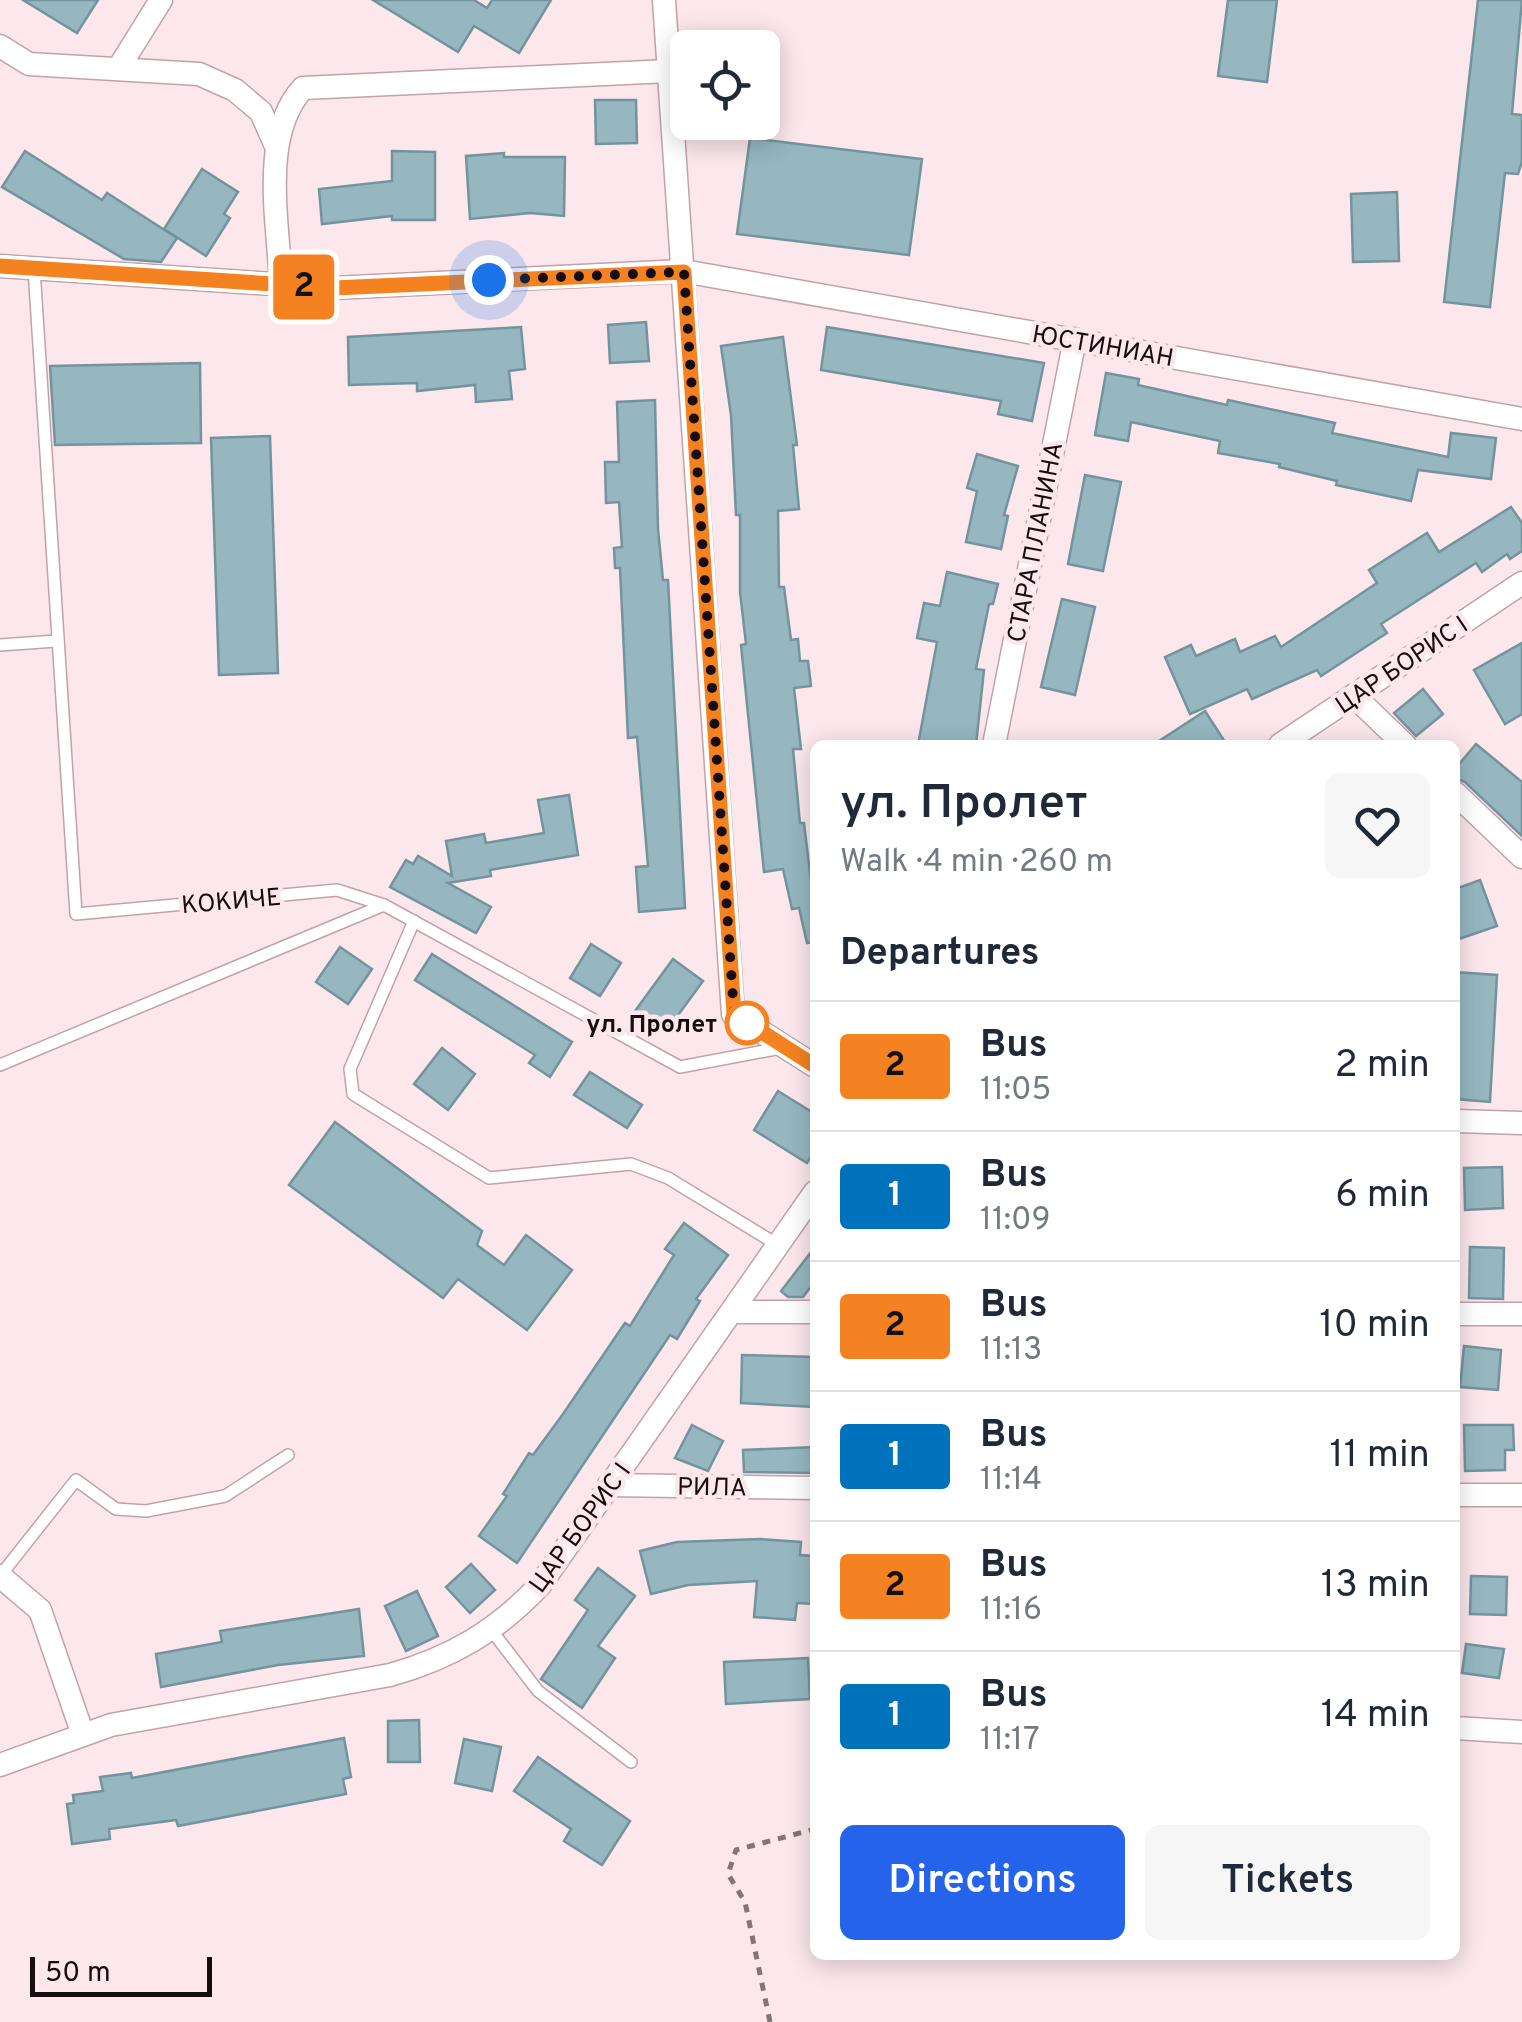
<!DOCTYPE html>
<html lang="en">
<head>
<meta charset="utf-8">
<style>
	:root { --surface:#fff; --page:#f6f6f7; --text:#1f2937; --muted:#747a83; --line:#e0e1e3; --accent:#2563eb }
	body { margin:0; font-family:Overpass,sans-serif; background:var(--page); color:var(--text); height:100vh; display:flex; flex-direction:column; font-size:38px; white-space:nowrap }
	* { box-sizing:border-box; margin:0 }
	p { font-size:32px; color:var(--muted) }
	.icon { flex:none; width:55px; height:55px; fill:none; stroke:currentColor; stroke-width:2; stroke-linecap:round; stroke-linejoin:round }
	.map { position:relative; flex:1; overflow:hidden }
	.side { position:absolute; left:810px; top:740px; width:650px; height:1220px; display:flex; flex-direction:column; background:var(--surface); border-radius:15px; box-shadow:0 5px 25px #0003 }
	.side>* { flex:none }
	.badge { padding:0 20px; border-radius:8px; font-size:35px; line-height:65px }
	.tools { position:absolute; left:670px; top:30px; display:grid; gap:20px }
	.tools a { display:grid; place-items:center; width:110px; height:110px; border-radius:15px; background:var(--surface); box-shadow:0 5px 25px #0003; font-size:50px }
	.scale { position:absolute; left:30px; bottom:25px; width:182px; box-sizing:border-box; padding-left:10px; border:5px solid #170c10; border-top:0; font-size:28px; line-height:35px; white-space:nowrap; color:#170c10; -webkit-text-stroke:8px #fbe7ec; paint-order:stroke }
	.you { position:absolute; width:50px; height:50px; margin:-25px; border:8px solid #fff; border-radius:50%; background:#1a73e8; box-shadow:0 0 0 15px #1a73e833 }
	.map>.badge { position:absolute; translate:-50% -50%; box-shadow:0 0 0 5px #fff }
	h2 { padding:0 30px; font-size:38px; line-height:90px }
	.round { display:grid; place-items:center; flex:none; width:105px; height:105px; border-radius:15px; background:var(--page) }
	.summary { display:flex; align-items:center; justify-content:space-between; height:170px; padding:0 30px }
	h1 { font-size:48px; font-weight:600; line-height:75px }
	.button { display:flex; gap:20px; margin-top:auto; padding:20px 30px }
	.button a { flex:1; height:115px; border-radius:15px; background:var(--accent); color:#fff; font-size:40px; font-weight:600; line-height:115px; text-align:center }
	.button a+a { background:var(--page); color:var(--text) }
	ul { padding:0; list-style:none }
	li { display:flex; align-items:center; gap:30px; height:130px; padding:0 30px; border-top:2px solid var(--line) }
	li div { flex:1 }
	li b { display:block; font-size:38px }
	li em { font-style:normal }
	li .badge { min-width:110px; font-weight:700; text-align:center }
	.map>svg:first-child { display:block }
	.building { fill:#96b7c0; stroke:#74949d; stroke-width:2.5 }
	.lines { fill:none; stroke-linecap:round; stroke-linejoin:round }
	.service-casing { stroke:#c1a2ab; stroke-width:14 }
	.minor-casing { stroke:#c1a2ab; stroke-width:25 }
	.path { stroke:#837479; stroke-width:5; stroke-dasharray:8 8; stroke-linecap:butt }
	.service { stroke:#fff; stroke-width:11 }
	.minor { stroke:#fff; stroke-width:22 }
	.line-casing { stroke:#fff; stroke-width:22 }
	.line { stroke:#f58220; stroke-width:15 }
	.walk { stroke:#170c10; stroke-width:10; stroke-dasharray:0 18 }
	.stop-dot { fill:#fff; stroke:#f58220; stroke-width:5 }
	.labels { text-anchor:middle; stroke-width:9; stroke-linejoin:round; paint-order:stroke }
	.street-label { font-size:25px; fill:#170c10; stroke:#fbe7ec }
	.stop-label { font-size:25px; font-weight:bold; fill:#170c10; stroke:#fbe7ec; text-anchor:end }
</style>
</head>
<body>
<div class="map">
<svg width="1522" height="2022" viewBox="0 0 1522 2022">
	<rect width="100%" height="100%" fill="#fbe7ec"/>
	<!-- building -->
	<g class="building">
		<polygon points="23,0 98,0 77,33"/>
		<polygon points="373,0 474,0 487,8 492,0 551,0 519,53 474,26 458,52"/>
		<polygon points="1228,0 1277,0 1267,82 1218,76"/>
		<polygon points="1478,0 1522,0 1512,114 1522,115 1522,161 1518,174 1505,173 1490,307 1444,302"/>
		<polygon points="595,100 636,100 637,143 596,144"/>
		<polygon points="750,138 922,159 909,255 737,234"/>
		<polygon points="25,151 102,200 107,193 177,238 161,262 124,259 2,187"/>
		<polygon points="392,151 435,152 435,220 392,220 392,216 322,224 319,189 392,181"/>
		<polygon points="504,153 504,157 565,157 564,216 530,213 470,219 466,156"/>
		<polygon points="202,169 238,192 224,214 230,218 206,256 164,229"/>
		<polygon points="1397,192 1399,261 1353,262 1351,194"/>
		<polygon points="646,322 649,361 610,363 608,325"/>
		<polygon points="521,327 525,369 509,371 512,399 476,402 475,385 417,391 417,383 349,385 348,337"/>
		<polygon points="827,327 1044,363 1032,421 998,414 1001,401 821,370"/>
		<polygon points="783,337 797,445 793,445 799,509 778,511 779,587 784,587 791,640 798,639 800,661 808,661 811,686 794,688 801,749 793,749 800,823 804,823 811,881 815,881 815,942 807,943 799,908 792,909 783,869 764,872 741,645 746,644 740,592 740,515 736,515 731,415 721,346"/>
		<polygon points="200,363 201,443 55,445 50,366"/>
		<polygon points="1106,373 1139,379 1138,385 1227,405 1228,400 1335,423 1332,433 1448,457 1451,433 1496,438 1491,479 1418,470 1411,501 1336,485 1337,481 1279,467 1280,464 1218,453 1220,441 1131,422 1128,441 1095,435"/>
		<polygon points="655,400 658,529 663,580 668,580 685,908 639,912 636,867 648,866 637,737 628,738 620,568 615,568 614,548 622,547 619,502 606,503 605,462 619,462 617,402"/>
		<polygon points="270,436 278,673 219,675 211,438"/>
		<polygon points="977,454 1018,466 1004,515 1008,516 1001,549 966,542 977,491 967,488"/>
		<polygon points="1085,475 1121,482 1103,571 1068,564"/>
		<polygon points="1511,507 1522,523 1522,551 1510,559 1507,554 1482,572 1476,563 1381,624 1387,633 1321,676 1317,670 1252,699 1247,689 1190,714 1165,657 1191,645 1196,656 1235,639 1240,652 1275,636 1281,647 1377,583 1369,570 1427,533 1439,552"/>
		<polygon points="947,572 998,584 993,604 989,604 976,669 984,670 976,745 918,745 937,642 917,638 924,603 940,606"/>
		<polygon points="1062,599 1095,607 1075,695 1041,687"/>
		<polygon points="1522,643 1522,714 1505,724 1474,670"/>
		<polygon points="1423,689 1443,714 1416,736 1394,713"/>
		<polygon points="1205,711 1227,745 1153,745"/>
		<polygon points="1476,744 1522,782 1522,836 1465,782 1455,778 1455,769"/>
		<polygon points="569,795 578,855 490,870 491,876 448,883 491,907 476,933 390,887 406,860 413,864 418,856 452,876 446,841 484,834 486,843 544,833 538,800"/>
		<polygon points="1480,880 1497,926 1459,939 1455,889"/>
		<polygon points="591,944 621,963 600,996 570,978"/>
		<polygon points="340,947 372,969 348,1004 316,982"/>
		<polygon points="432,954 572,1042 550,1077 529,1063 535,1055 415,980"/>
		<polygon points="673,959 703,981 665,1033 635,1011"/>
		<polygon points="1455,972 1497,975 1490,1102 1455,1099"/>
		<polygon points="442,1048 475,1074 448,1110 414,1084"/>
		<polygon points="590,1072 642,1105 627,1128 574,1095"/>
		<polygon points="778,1091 815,1114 815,1150 807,1163 754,1130"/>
		<polygon points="335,1122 482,1231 477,1245 504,1265 526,1235 572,1270 527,1330 458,1279 443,1298 289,1185"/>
		<polygon points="1502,1167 1503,1208 1465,1210 1464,1168"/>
		<polygon points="684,1223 728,1255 696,1299 700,1301 677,1339 670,1335 517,1563 479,1536 507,1496 503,1494 529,1453 533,1455 563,1414 625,1323 630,1326 674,1255 665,1249"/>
		<polygon points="815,1247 815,1281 803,1297 788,1297 781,1291"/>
		<polygon points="1470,1247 1504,1248 1503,1299 1469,1298"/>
		<polygon points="1464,1346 1501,1350 1498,1390 1460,1387"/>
		<polygon points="742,1355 815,1357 815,1407 741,1403"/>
		<polygon points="692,1425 723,1441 708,1471 675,1458"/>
		<polygon points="1464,1425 1513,1425 1514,1450 1505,1450 1505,1470 1465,1471"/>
		<polygon points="815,1447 815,1473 744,1472 743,1450"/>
		<polygon points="760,1539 801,1542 800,1555 815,1556 815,1604 797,1603 795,1620 754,1617 757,1581 688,1585 651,1594 640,1551 677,1542"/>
		<polygon points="471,1564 495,1590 470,1613 446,1587"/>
		<polygon points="598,1568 635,1596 598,1646 615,1658 582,1708 541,1679 588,1610 575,1600"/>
		<polygon points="1471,1576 1507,1577 1506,1615 1470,1614"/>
		<polygon points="417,1591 438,1636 406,1651 385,1606"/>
		<polygon points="359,1609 364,1656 278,1665 161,1687 156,1654 222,1642 220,1631"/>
		<polygon points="1466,1644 1504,1649 1499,1678 1462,1673"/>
		<polygon points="808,1658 810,1699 726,1704 724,1662"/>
		<polygon points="419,1720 420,1762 388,1762 388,1721"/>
		<polygon points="344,1738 351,1777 343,1779 346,1794 178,1826 176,1820 109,1829 110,1839 72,1844 67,1804 74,1803 73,1795 103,1791 100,1777 131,1773 132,1778"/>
		<polygon points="464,1739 501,1747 492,1791 455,1783"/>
		<polygon points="538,1757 630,1821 602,1865 564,1841 571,1829 514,1791"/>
	</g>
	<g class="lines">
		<defs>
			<g id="service">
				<polyline points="34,269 76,914 337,890 384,905"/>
				<polyline points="0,645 56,641"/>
				<polyline points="414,921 350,1069 353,1094 489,1178 631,1164 668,1178 778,1245"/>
				<polyline points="0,1065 384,905 680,1067 781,1048"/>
				<polyline points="0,1576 76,1480 116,1509 146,1511 225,1496 288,1455"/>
				<polyline points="492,1631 538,1691 631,1762"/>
			</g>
			<g id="minor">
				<polyline points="664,0 733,1014 815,1066"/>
				<polyline points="0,46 29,64 199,74 235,90 261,112 276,146"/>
				<polyline points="118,69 161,0"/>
				<polyline points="0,266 334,288 683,271 1522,419"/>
				<path d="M281 287C279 225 259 136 303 88L669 71"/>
				<polyline points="1354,696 1405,745"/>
				<polyline points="994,745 1075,339"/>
				<polyline points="1280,745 1522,583"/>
				<polyline points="1455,793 1522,857"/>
				<polyline points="1455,1121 1522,1123"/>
				<polyline points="732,1312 815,1312"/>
				<polyline points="1455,1314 1522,1314"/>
				<polyline points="609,1485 815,1488"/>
				<polyline points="1455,1495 1522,1495"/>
				<polyline points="0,1576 40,1610 82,1732"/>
				<polyline points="1455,1728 1522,1732"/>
				<path d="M0 1765 111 1725 390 1675C451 1658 497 1631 540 1585L815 1192"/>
			</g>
		</defs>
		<!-- service casing -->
		<use href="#service" class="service-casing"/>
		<!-- minor casing -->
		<use href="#minor" class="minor-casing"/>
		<!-- path -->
		<polyline class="path" points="770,2022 745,1902 728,1874 736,1850 815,1829"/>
		<!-- service -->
		<use href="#service" class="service"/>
		<!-- minor -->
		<use href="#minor" class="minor"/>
	</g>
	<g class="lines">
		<defs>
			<polyline id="line" points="0,266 334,288 684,272 734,1014 815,1066"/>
		</defs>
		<!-- line casing -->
		<use href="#line" class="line-casing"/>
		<!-- line -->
		<use href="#line" class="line"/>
		<!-- walk -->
		<polyline class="walk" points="489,280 684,272 734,1014 747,1023"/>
	</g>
	<!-- markers -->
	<circle class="stop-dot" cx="747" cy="1023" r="20"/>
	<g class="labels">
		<!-- street labels -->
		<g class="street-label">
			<text transform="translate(1103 345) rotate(10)" y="9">ЮСТИНИАН</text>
			<text transform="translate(1034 542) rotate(-79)" y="9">СТАРА ПЛАНИНА</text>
			<text transform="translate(1401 664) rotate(-34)" y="9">ЦАР БОРИС I</text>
			<text transform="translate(231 900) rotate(-5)" y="9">КОКИЧЕ</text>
			<text transform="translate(712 1486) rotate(1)" y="9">РИЛА</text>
			<text transform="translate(579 1527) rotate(-54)" y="9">ЦАР БОРИС I</text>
		</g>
		<!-- stop labels -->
		<g class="stop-label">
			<text x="717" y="1032">ул. Пролет</text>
		</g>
	</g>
</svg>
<div class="tools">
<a><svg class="icon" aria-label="locate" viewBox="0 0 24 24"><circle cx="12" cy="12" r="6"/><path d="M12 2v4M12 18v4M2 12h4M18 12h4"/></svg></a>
</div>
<div class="scale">50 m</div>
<div class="you" style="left:489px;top:280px"></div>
<b class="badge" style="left:304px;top:287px;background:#f58220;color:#111">2</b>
<section class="side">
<div class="summary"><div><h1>ул. Пролет</h1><p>Walk · 4 min · 260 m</p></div><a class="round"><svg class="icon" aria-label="heart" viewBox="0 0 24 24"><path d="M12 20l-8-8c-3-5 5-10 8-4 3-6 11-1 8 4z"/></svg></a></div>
<h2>Departures</h2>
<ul>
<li><span class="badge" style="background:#f58220;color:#111">2</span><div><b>Bus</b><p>11:05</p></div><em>2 min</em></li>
<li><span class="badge" style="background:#0072bc;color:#fff">1</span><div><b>Bus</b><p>11:09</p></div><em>6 min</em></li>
<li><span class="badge" style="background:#f58220;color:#111">2</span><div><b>Bus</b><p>11:13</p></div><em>10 min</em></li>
<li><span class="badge" style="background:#0072bc;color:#fff">1</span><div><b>Bus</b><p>11:14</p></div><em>11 min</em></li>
<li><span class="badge" style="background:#f58220;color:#111">2</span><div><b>Bus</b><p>11:16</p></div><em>13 min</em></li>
<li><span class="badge" style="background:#0072bc;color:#fff">1</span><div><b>Bus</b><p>11:17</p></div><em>14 min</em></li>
</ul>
<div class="button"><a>Directions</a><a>Tickets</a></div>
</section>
</div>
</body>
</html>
